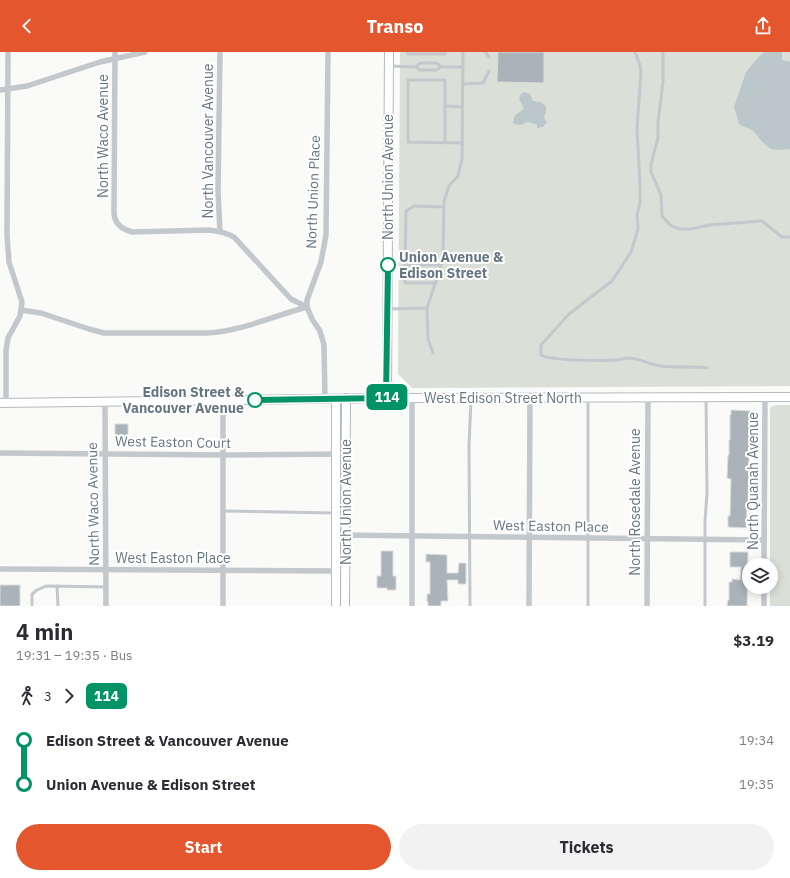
<!DOCTYPE html>
<html lang="en">
<head>
<meta charset="utf-8">
<style>
	:root { --surface:#fff; --page:#f2f2f3; --text:#2b2b33; --muted:#7c7c81; --accent:#e4572e }
	body { margin:0; font-family:"IBM Plex Sans",sans-serif; background:var(--page); color:var(--text); height:100vh; display:flex; flex-direction:column; font-size:15px; white-space:nowrap }
	* { box-sizing:border-box; margin:0 }
	p { font-size:13px; color:var(--muted) }
	.icon { flex:none; width:22px; height:22px; fill:none; stroke:currentColor; stroke-width:2; stroke-linecap:round; stroke-linejoin:round }
	.map { position:relative; height:554px; overflow:hidden }
	.details { display:flex; flex-direction:column; background:var(--surface); flex:1 }
	.details>* { flex:none }
	.badge { padding:0 8px; border-radius:6px; font-size:14px; line-height:26px }
	.buttons { position:absolute; left:742px; top:506px; display:grid; gap:8px }
	.buttons a { display:grid; place-items:center; width:36px; height:36px; border-radius:50%; background:var(--surface); box-shadow:0 2px 10px #0003; font-size:20px }
	.map>.badge { position:absolute; translate:-50% -50%; box-shadow:0 0 0 2px #fff }
	.legs { display:flex; align-items:center; gap:6px; height:44px; padding:0 16px; font-size:13px }
	.legs p { margin-inline-start:auto }
	.head { display:flex; align-items:center; justify-content:space-between; height:68px; padding:0 16px }
	h1 { font-size:22px; font-weight:700; line-height:30px }
	.primary-button { display:flex; gap:8px; margin-top:auto; padding:8px 16px }
	.primary-button a { flex:1; height:46px; border-radius:24px; background:var(--accent); color:#fff; font-size:16px; font-weight:700; line-height:46px; text-align:center }
	.primary-button a+a { background:var(--page); color:var(--text) }
	ul { padding:0 16px; list-style:none }
	li { display:flex; align-items:center; gap:14px; height:44px; font-size:15px }
	li i { display:grid; place-items:center; width:6px; height:100%; margin:0 5px; background:currentColor }
	li i::after { content:''; width:10px; height:10px; margin:-5px; border:3px solid; border-radius:50%; background:var(--surface) }
	li p { margin-inline-start:auto }
	li:first-child i { background:linear-gradient(#0000 50%,currentColor 0) }
	li:last-child i { background:linear-gradient(currentColor 50%,#0000 0) }
	header { display:flex; justify-content:space-between; align-items:center; height:52px; padding:0 16px; background:var(--accent); color:#fff; font-size:18px; font-weight:700 }
	.map>svg:first-child { display:block }
	.green { fill:#dadfd7 }
	.water { fill:#bbc7cb }
	.building { fill:#aab3b9; stroke:#dcdcda }
	.lines { fill:none; stroke-linecap:round; stroke-linejoin:round }
	.secondary-casing { stroke:#b3babf; stroke-width:10 }
	.lane { stroke:#c3c8cc; stroke-width:3 }
	.street { stroke:#c3c8cc; stroke-width:5.5 }
	.secondary { stroke:#fff; stroke-width:8 }
	.line-1-casing { stroke:#fff; stroke-width:9 }
	.line-1 { stroke:#009365; stroke-width:6 }
	.stop-1-dot { fill:#fff; stroke:#009365; stroke-width:2 }
	.labels { text-anchor:middle; stroke-width:4; stroke-linejoin:round; paint-order:stroke }
	.street-label { font-size:14px; fill:#657683; stroke:#fff }
	.stop-label { font-size:14px; font-weight:bold; fill:#657683; stroke:#fff; text-anchor:start }
</style>
</head>
<body>
<header><svg class="icon" aria-label="back" viewBox="0 0 24 24"><path d="M15 5l-7 7 7 7"/></svg>Transo<svg class="icon" aria-label="share" viewBox="0 0 24 24"><path d="M12 15V3M7 8l5-5 5 5M5 13v7h14v-7"/></svg></header>
<div class="map">
<svg width="790" height="554" viewBox="0 0 790 554">
	<rect width="100%" height="100%" fill="#fafaf8"/>
	<!-- green -->
	<g class="green">
		<polygon points="400,0 790,0 790,334 412,336 398,322"/>
		<polygon points="777,353 790,353 790,554 770,554 770,535 771,535 771,513 770,513 770,357 772,354"/>
	</g>
	<!-- water -->
	<g class="water">
		<path d="M764 0H782V8L790 10V97C766 100 768 95 753 79 750 76 743 75 739 72L734 55 746 20 755 9Z"/>
		<path d="M524 40 530 42 533 49 541 50 546 54V58L544 66 547 70 543 75 537 76V73C529 70 528 69 521 73L514 72 513 70 515 63 523 58V55L519 47 521 42Z"/>
	</g>
	<!-- building -->
	<g class="building">
		<polygon points="498,0 544,0 544,31 497,30"/>
		<polygon points="731,358 750,359 748,448 751,448 751,454 747,455 746,476 728,475 728,464 730,464 731,427 727,426 728,403 729,403 729,388 730,388 730,363 731,363"/>
		<rect x="115" y="372" width="13" height="19"/>
		<polygon points="381,499 393,499 393,524 396,524 396,538 387,538 387,536 377,536 377,524 381,524"/>
		<polygon points="730,500 748,500 747,554 727,554 728,548 729,548 729,530 732,530 732,527 740,528 741,515 730,515"/>
		<polygon points="426,502 447,503 447,521 458,521 459,511 466,511 466,532 458,532 458,528 447,528 448,549 441,549 441,554 428,554 428,550 427,550 427,542 430,542 430,510 426,510"/>
		<rect x="0" y="533" width="20" height="21"/>
	</g>
	<g class="lines">
		<defs>
			<g id="secondary">
				<polyline points="387,346 389,0"/>
				<polyline points="336,347 336,554"/>
				<polyline points="0,351 387,346 790,345"/>
				<polyline points="345,554 346,346"/>
			</g>
		</defs>
		<!-- secondary casing -->
		<use href="#secondary" class="secondary-casing"/>
		<!-- lane -->
		<g class="lane">
			<polyline points="408,0 408,2 445,2 445,0"/>
			<polyline points="485,0 489,5"/>
			<path d="M635 0 640 13 641 20 637 76 640 133V151L637 163 638 177 631 200 612 229 569 262 541 293V303C551 309 602 309 616 308 620 308 624 306 628 306 640 306 650 313 661 314 676 316 691 314 707 316"/>
			<polyline points="663,0 663,30 658,70 658,86 651,112 651,120 661,143 662,164 670,173 679,177 691,177 709,173 762,169 782,185 790,185"/>
			<polyline points="391,14 416,15 420,11 437,11 441,15 436,18 420,18 416,15"/>
			<polyline points="441,15 463,15"/>
			<polyline points="463,32 483,31 489,19"/>
			<polyline points="445,54 463,55"/>
			<polyline points="445,90 445,28 408,28 408,90 463,91"/>
			<polyline points="405,213 406,159 414,154 444,155"/>
			<polyline points="436,231 405,231 405,213 441,213"/>
			<polyline points="427,256 428,287 433,301"/>
			<polyline points="389,257 427,256 443,207 444,149 449,134 458,124 462,107 463,0"/>
			<polyline points="588,346 588,554"/>
			<polyline points="222,459 334,461"/>
			<polyline points="57,534 58,554"/>
			<polyline points="32,554 32,542 37,538 46,534 106,535"/>
			<polyline points="470,554 469,393 471,348"/>
			<polyline points="705,554 705,469 707,441 706,346"/>
		</g>
		<!-- street -->
		<g class="street">
			<path d="M115 0 114 160C114 171 121 177 132 180L209 178C218 179 225 180 234 185L291 247 307 255"/>
			<polyline points="0,38 27,34 100,10 145,0"/>
			<polyline points="220,179 218,139 220,0"/>
			<path d="M21 258 41 261 89 277 104 281H207C242 279 273 264 307 255"/>
			<polyline points="325,347 324,293 320,279 312,267 307,255 307,248 321,210 326,183 328,0"/>
			<polyline points="105,350 106,554"/>
			<polyline points="6,351 6,298 8,286 20,264 22,250 9,210 7,184 8,0"/>
			<polyline points="0,401 223,403 346,402"/>
			<polyline points="336,483 764,488"/>
			<polyline points="764,513 765,345"/>
			<polyline points="0,517 339,519"/>
			<polyline points="223,554 223,348"/>
			<polyline points="412,554 412,346"/>
			<polyline points="529,554 530,346"/>
			<polyline points="647,554 648,345"/>
			<polyline points="764,554 764,535"/>
		</g>
		<!-- secondary -->
		<use href="#secondary" class="secondary"/>
	</g>
	<g class="lines">
		<defs>
			<polyline id="line-1" points="255,348 386,346 388,213"/>
		</defs>
		<!-- line-1 casing -->
		<use href="#line-1" class="line-1-casing"/>
		<!-- line-1 -->
		<use href="#line-1" class="line-1"/>
	</g>
	<!-- markers -->
	<g class="stop-1-dot">
		<circle cx="388" cy="213" r="7"/>
		<circle cx="255" cy="348" r="7"/>
	</g>
	<g class="labels">
		<!-- street labels -->
		<g class="street-label">
			<text transform="translate(103 84) rotate(-90)" y="5">North Waco Avenue</text>
			<text transform="translate(208 89) rotate(-90)" y="5">North Vancouver Avenue</text>
			<text transform="translate(388 125) rotate(-90)" y="5">North Union Avenue</text>
			<text transform="translate(313 140) rotate(-88)" y="5">North Union Place</text>
			<text x="503" y="351">West Edison Street North</text>
			<text transform="translate(173 390) rotate(1)" y="5">West Easton Court</text>
			<text transform="translate(753 429) rotate(-90)" y="5">North Quanah Avenue</text>
			<text transform="translate(346 450) rotate(-90)" y="5">North Union Avenue</text>
			<text transform="translate(635 450) rotate(-90)" y="5">North Rosedale Avenue</text>
			<text transform="translate(93 452) rotate(-91)" y="5">North Waco Avenue</text>
			<text transform="translate(551 474) rotate(1)" y="5">West Easton Place</text>
			<text x="173" y="511">West Easton Place</text>
		</g>
		<!-- stop labels -->
		<g class="stop-label">
			<text x="399" y="210">Union Avenue &amp;<tspan x="399" dy="16">Edison Street</tspan></text>
			<text x="244" y="345" text-anchor="end">Edison Street &amp;<tspan x="244" dy="16">Vancouver Avenue</tspan></text>
		</g>
	</g>
</svg>
<div class="buttons">
<a><svg class="icon" aria-label="layers" viewBox="0 0 24 24"><path d="M12 4l9 5-9 5-9-5zM3 14l9 5 9-5"/></svg></a>
</div>
<b class="badge" style="left:387px;top:345px;background:#009365;color:#fff">114</b>
</div>
<section class="details">
<div class="head"><div><h1>4 min</h1><p>19:31 – 19:35 · Bus</p></div><b>$3.19</b></div>
<div class="legs"><svg class="icon" aria-label="walk" viewBox="0 0 24 24"><circle cx="13" cy="4" r="2"/><path d="M13 8l-2 6 4 7M11 14l-3 7M7 12l3-4h3l4 4"/></svg>3<svg class="icon" aria-label="forward" viewBox="0 0 24 24"><path d="M9 5l7 7-7 7"/></svg><b class="badge" style="background:#009365;color:#fff">114</b></div>
<ul>
<li><i style="color:#009365"></i><b>Edison Street &amp; Vancouver Avenue</b><p>19:34</p></li>
<li><i style="color:#009365"></i><b>Union Avenue &amp; Edison Street</b><p>19:35</p></li>
</ul>
<div class="primary-button"><a>Start</a><a>Tickets</a></div>
</section>
</body>
</html>
